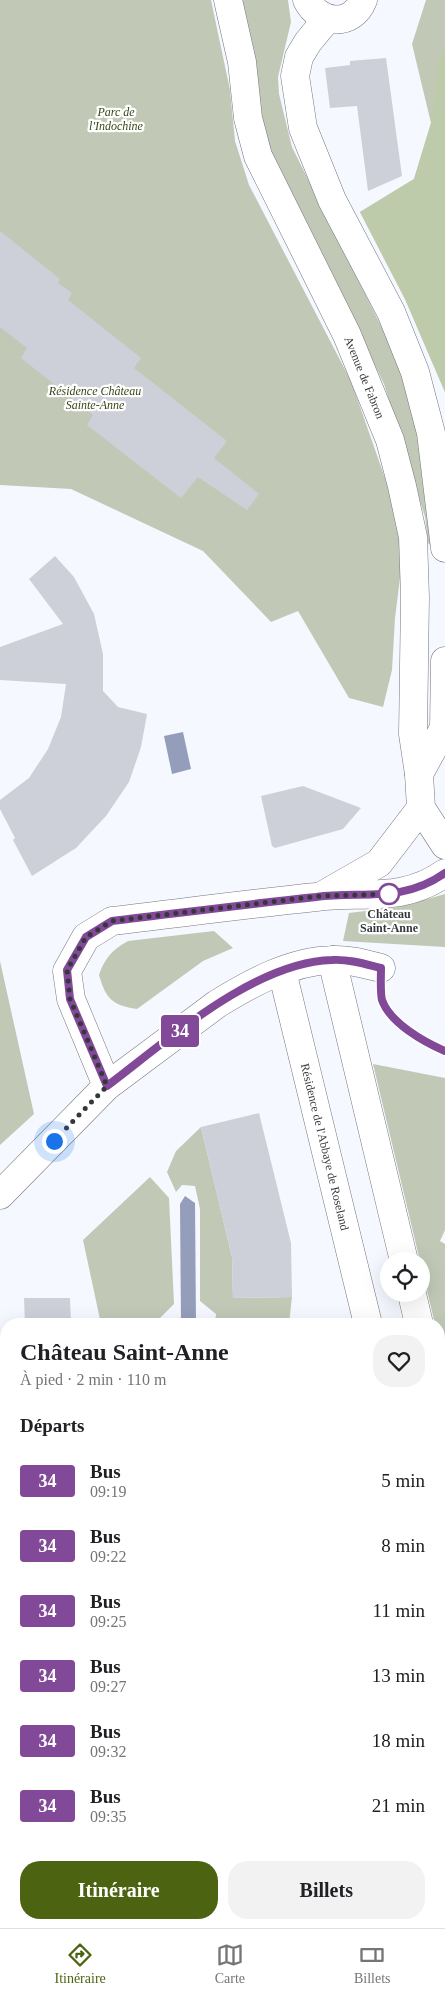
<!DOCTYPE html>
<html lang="fr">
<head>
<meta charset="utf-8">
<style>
	:root { --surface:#fff; --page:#f2f2f2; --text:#202124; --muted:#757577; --line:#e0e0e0; --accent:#4c6412 }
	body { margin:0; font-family:"Times New Roman",serif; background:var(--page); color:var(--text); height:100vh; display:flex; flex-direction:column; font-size:19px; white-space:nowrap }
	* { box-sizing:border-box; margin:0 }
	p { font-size:16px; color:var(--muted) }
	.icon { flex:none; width:28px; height:28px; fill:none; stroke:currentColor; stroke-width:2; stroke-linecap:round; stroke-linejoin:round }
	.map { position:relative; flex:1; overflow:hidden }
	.side { position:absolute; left:0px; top:1318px; width:445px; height:611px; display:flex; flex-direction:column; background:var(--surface); border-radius:20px 20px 0 0; box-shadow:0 5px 20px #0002 }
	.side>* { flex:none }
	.badge { padding:0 10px; border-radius:4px; font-size:18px; line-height:32px }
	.buttons { position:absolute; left:380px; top:1252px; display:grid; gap:10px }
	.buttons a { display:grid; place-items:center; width:50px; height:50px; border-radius:50%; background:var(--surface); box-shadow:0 5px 20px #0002; font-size:25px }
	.you { position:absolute; width:25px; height:25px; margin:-12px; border:4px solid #fff; border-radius:50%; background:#1a73e8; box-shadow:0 0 0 8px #1a73e833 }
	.map>.badge { position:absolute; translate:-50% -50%; box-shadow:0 0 0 2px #fff }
	h2 { padding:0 20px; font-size:19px; line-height:45px }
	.round { display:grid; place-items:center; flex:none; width:52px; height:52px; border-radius:20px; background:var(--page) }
	.overview { display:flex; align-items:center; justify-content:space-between; height:85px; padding:0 20px }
	h1 { font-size:24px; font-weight:600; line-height:38px }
	.button { display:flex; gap:10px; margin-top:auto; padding:10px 20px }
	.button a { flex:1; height:58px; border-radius:20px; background:var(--accent); color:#fff; font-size:20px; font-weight:600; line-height:58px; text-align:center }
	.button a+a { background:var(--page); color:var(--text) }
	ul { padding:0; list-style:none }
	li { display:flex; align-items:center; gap:15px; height:65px; padding:0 20px }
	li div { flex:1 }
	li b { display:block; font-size:19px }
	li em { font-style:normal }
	li .badge { min-width:55px; font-weight:700; text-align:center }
	.menu { display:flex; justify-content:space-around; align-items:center; height:70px; border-top:1px solid var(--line); background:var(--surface); font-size:14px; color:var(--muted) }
	.menu a { display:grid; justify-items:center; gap:2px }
	.menu .selected { color:var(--accent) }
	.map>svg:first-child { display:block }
	.green { fill:#c1c9b6 }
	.forest { fill:#becbab }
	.water { fill:#949ebb }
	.building { fill:#cdd0d8 }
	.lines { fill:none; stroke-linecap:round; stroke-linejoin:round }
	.minor-casing { stroke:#74767e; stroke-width:29 }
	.tertiary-casing { stroke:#74767e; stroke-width:29 }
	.minor { stroke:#fff; stroke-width:28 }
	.tertiary { stroke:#fff; stroke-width:28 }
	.line-casing { stroke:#fff; stroke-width:11 }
	.line { stroke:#814997; stroke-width:8 }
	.walk { stroke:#36373a; stroke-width:5; stroke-dasharray:0 9 }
	.stop-dot { fill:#fff; stroke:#814997; stroke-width:2.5 }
	.labels { text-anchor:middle; stroke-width:4.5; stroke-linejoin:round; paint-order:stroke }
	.park-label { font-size:12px; font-style:italic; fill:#384717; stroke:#fff }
	.street-label { font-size:12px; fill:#36373a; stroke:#fff }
	.stop-label { font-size:12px; font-weight:bold; fill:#36373a; stroke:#fff }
</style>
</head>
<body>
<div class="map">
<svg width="445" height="1928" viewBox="0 0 445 1928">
	<rect width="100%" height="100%" fill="#f5f8fe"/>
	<!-- green -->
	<g class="green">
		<polygon points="0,0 211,0 230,90 235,141 249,185 351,381 386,481 404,547 395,618 392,670 383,707 349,698 298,611 271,622 203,551 71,489 0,485"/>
		<polygon points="241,0 288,0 291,22 278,77 279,94 292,147 396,356 431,486 433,548 428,543 425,517 384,384 271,153 261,122"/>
		<polygon points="426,0 445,0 445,392 405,299 360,212 414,179 431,123 412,44"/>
		<polygon points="445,894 445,947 343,941 349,913 399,907"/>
		<path d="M214 931 233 948 203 961 137 1009C112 1005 106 999 99 975 105 958 112 950 128 941Z"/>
		<polygon points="0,961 34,1114 0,1145"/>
		<polygon points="373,1064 445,1078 445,1230 440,1241 445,1244 445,1368 439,1342 439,1324 435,1324"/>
		<polygon points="201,1127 232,1257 233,1298 292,1297 289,1324 215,1324 216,1314 200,1301 200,1209 195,1186 182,1185 176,1192 167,1172 176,1151"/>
		<polygon points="150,1177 169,1198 174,1304 158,1320 158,1324 101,1324 83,1240"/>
		<polygon points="6,1494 6,1561 0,1554 0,1497"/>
		<polygon points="6,1889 6,1922 49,1923 51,1928 0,1928 0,1892"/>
	</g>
	<!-- forest -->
	<g class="forest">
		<polygon points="445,51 445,392 405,299 360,212 414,179 431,123 439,56"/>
		<polygon points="439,1544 445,1547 445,1928 52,1928 49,1923 439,1922"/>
		<polygon points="6,1741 6,1788 0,1790 0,1742"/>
		<polygon points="0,1849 6,1851 6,1889 0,1892"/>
	</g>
	<!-- water -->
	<g class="water">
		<polygon points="183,732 191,769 172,774 164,736"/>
		<polygon points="185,1196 195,1203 196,1324 181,1324 180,1204"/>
	</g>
	<!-- building -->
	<g class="building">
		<polygon points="386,58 402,176 368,191 357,106 330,108 325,68 350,65 350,61"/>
		<polygon points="0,231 60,279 58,283 72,293 68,300 141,358 134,368 227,441 214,458 259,494 247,510 198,477 181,498 87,425 93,415 21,358 27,348 0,327"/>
		<polygon points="55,556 74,577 94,614 103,654 103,691 118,707 147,714 141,747 129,782 106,816 76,848 32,876 13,840 15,838 0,809 0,800 29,778 48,749 61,717 66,684 0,680 0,647 63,624 29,579"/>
		<polygon points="303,786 361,808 343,829 275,848 272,846 261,796"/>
		<polygon points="259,1113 291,1243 292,1297 233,1298 232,1257 201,1127"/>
		<polygon points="24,1298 70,1298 71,1324 25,1324"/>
	</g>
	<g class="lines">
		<defs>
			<g id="minor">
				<polyline points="325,894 379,863 421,808"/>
				<polyline points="332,960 404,1261"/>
				<path id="s1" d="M282 971 368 1324"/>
				<path d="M107 1086 71 999 67 971 86 937 112 921C180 913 248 904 316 897 363 891 403 903 445 873"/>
				<path d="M0 1195 107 1086 217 1004C251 983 291 961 332 960 348 959 365 964 381 968"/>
				<polyline points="412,1294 419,1324"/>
				<polyline points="440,1409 445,1400"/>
				<polyline points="0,1587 6,1594"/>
				<polyline points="0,1820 6,1819"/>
			</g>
			<g id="tertiary">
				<path id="s2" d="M228 0 242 62 248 118 258 156 347 335 390 440 402 486 413 537 415 597 413 734 419 774 421 808 445 845"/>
				<path d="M307 0C319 24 352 28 363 0"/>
				<polyline points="327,19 308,42 299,57 295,76 303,128 332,200 391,312 415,372 431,433 445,548"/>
				<polyline points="419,774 444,728 445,661"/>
			</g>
		</defs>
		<!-- minor casing -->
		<use href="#minor" class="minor-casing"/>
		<!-- tertiary casing -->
		<use href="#tertiary" class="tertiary-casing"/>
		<!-- minor -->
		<use href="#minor" class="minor"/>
		<!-- tertiary -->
		<use href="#tertiary" class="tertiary"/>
	</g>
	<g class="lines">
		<defs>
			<path id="line" d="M445 873C403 903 363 891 316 897 248 904 180 913 112 921L86 937 67 970 70 999 107 1086C167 1041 254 962 332 960 349 959 365 964 381 968 381 977 380 991 382 1000 390 1023 424 1042 445 1051"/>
		</defs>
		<!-- line casing -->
		<use href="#line" class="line-casing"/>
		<!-- line -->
		<use href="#line" class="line"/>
		<!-- walk -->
		<polyline class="walk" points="54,1141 107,1086 70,999 67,970 86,937 112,921 320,896 389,894"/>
	</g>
	<!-- markers -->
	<circle class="stop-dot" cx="389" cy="894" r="10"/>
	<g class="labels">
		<!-- park labels -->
		<g class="park-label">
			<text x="116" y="116">Parc de<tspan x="116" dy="14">l'Indochine</tspan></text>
			<text x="95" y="395">Résidence Château<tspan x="95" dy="14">Sainte-Anne</tspan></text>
		</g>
		<!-- street labels -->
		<g class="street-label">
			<text dy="4" stroke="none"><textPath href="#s2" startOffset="405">Avenue de Fabron</textPath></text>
			<text dy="4" stroke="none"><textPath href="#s1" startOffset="181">Résidence de l'Abbaye de Roseland</textPath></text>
		</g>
		<!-- stop labels -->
		<g class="stop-label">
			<text x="389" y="918">Château<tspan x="389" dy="14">Saint-Anne</tspan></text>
		</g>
	</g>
</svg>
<div class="buttons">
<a><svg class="icon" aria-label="locate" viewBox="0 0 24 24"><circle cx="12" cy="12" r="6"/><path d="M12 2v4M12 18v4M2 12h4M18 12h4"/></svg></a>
</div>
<div class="you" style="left:54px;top:1141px"></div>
<b class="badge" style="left:180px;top:1031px;background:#814997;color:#fff">34</b>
<section class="side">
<div class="overview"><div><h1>Château Saint-Anne</h1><p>À pied · 2 min · 110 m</p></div><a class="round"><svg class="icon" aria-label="heart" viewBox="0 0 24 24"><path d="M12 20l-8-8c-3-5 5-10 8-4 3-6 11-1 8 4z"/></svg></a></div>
<h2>Départs</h2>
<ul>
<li><span class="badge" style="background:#814997;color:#fff">34</span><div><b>Bus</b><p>09:19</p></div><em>5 min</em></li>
<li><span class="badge" style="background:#814997;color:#fff">34</span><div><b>Bus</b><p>09:22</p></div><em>8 min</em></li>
<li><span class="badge" style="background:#814997;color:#fff">34</span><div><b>Bus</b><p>09:25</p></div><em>11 min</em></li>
<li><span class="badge" style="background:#814997;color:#fff">34</span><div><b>Bus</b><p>09:27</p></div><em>13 min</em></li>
<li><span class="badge" style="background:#814997;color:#fff">34</span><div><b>Bus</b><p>09:32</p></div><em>18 min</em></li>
<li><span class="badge" style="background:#814997;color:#fff">34</span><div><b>Bus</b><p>09:35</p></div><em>21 min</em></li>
</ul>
<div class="button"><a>Itinéraire</a><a>Billets</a></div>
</section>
</div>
<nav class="menu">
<a class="selected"><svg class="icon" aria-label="directions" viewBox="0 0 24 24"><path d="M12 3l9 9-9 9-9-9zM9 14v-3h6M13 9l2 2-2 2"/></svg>Itinéraire</a>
<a><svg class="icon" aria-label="map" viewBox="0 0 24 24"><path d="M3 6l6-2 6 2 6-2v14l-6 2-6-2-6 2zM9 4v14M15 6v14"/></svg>Carte</a>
<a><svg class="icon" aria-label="tickets" viewBox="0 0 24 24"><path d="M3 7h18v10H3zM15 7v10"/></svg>Billets</a>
</nav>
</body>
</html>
